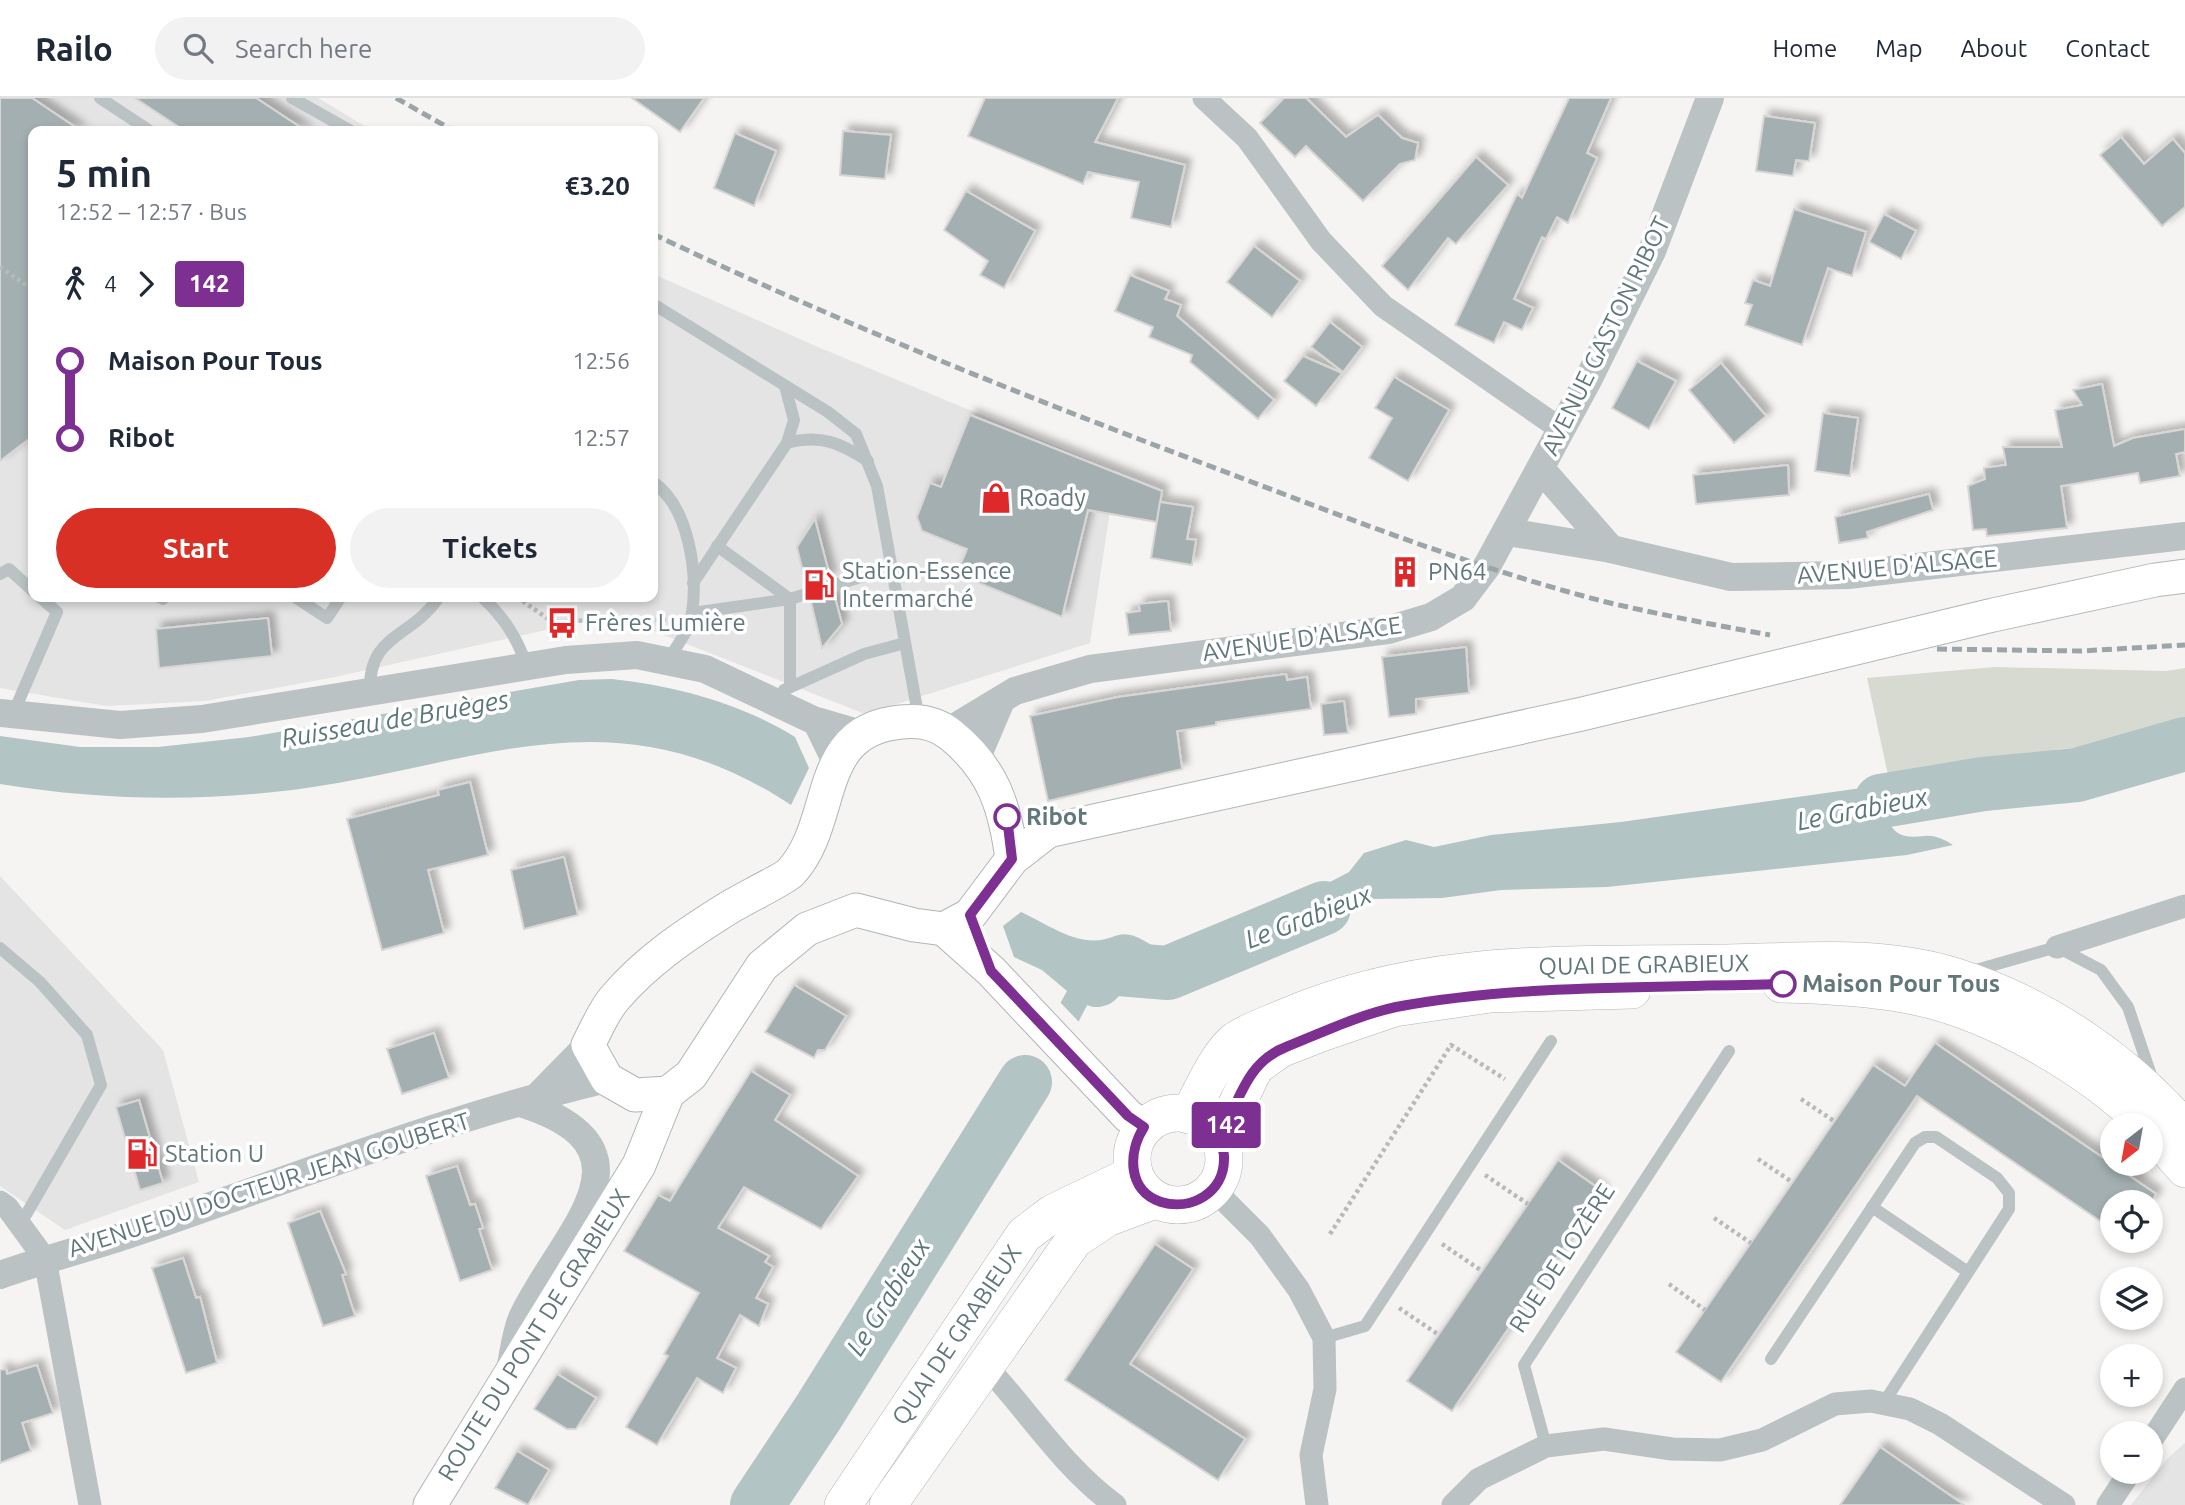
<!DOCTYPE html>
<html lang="en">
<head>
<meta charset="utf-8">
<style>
	:root { --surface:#fff; --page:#f2f2f3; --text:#1f2937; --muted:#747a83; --line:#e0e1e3; --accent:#d93025 }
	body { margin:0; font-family:Ubuntu,sans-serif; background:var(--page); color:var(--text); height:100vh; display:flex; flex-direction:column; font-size:26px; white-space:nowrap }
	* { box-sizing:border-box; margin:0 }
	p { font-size:23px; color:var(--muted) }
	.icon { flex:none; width:38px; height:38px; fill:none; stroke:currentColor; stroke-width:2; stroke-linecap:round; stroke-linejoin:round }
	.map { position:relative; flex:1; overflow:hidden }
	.panel { position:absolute; left:28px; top:28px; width:630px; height:476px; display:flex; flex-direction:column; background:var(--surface); border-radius:14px; box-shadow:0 4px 10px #0003 }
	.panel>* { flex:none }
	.badge { padding:0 14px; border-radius:5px; font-size:24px; line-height:46px }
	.needle { width:46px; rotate:211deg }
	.fabs { position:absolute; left:2100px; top:1015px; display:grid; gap:14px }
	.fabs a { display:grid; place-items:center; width:63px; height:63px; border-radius:50%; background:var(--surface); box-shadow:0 4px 10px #0003; font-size:35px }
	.map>.badge { position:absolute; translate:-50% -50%; box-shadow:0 0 0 4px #fff }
	.legs { display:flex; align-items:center; gap:10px; height:77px; padding:0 28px; font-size:23px }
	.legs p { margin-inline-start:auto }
	.head { display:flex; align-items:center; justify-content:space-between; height:119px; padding:0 28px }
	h1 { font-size:38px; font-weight:600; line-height:52px }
	.button { display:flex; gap:14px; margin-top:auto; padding:14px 28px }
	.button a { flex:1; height:80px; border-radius:42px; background:var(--accent); color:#fff; font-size:28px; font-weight:600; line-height:80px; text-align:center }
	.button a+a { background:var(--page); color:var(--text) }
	ul { padding:0 28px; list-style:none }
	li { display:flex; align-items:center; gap:24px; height:77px; font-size:26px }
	li i { display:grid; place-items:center; width:10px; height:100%; margin:0 9px; background:currentColor }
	li i::after { content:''; width:18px; height:18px; margin:-9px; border:5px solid; border-radius:50%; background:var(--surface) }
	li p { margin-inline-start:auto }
	li:first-child i { background:linear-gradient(#0000 50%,currentColor 0) }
	li:last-child i { background:linear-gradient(currentColor 50%,#0000 0) }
	header { display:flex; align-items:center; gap:42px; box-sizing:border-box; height:98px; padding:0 35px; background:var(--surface); border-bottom:2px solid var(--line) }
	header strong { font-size:33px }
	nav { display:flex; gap:38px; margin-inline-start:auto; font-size:24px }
	.search { width:490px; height:63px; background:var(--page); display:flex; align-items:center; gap:18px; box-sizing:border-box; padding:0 24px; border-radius:38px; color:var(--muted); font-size:26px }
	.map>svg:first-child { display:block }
	.built { fill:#e3e4e3 }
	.green { fill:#d6dad1 }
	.water { fill:#b2c4c4 }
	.pier { fill:#f5f4f2 }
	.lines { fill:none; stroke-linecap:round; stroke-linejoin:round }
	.river { stroke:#b2c4c4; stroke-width:54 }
	.building { fill:#a3afb1; stroke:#d7d6d4; stroke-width:2; filter:url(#shadow) }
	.secondary-casing { stroke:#aeb6b8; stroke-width:35 }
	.primary-casing { stroke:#afb6b8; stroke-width:38 }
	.path { stroke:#b6babc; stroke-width:4.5; stroke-dasharray:3.5 3.5; stroke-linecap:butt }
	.service { stroke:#bbc2c4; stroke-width:12 }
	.minor { stroke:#bbc2c4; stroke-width:23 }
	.tertiary { stroke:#bbc2c4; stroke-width:28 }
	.secondary { stroke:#fff; stroke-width:33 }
	.primary { stroke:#fff; stroke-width:37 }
	.rail { stroke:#9ba5a8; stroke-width:5; stroke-dasharray:10 5; stroke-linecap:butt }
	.line-1-casing { stroke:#fff; stroke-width:16 }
	.line-1 { stroke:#7d2f92; stroke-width:10 }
	.stop-1-dot { fill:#fff; stroke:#7d2f92; stroke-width:3.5 }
	.labels { text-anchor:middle; stroke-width:7; stroke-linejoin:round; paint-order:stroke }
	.street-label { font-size:24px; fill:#61777c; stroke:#fff }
	.poi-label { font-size:24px; fill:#61777c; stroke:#fff; text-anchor:start }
	.stop-label { font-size:24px; font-weight:bold; fill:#61777c; stroke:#fff; text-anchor:start }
	.water-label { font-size:26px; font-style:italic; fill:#5b7778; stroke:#fff }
</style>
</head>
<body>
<header>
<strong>Railo</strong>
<div class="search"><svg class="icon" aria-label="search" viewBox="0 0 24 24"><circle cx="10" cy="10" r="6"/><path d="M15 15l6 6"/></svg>Search here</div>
<nav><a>Home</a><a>Map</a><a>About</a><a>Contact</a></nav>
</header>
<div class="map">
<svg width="2185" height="1407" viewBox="0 0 2185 1407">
	<defs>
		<filter id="shadow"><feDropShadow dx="6" dy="-6" stdDeviation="3.5" flood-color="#0004"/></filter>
	</defs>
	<rect width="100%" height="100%" fill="#f5f4f2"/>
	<!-- built -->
	<g class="built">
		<polygon points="0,0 318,0 373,33 33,33 33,499 653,499 653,176 818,249 1116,373 1090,545 865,616 613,517 335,579 205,603 106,608 0,590"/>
		<polygon points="0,778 163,952 199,1084 65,1132 0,1088"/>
		<polygon points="2185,1345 2185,1407 2131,1407 2167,1361"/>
	</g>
	<!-- green -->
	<polygon class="green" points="1995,569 2166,573 2185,570 2185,642 2060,651 1890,686 1867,580"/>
	<!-- water -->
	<g class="water">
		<path d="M612 581C676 588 740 605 795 639L809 670 791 707C606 585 468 674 274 694 180 704 94 701 0 686V638L80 649H158L249 639 579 582Z"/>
		<path d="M1890 686 1954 691 1902 712 1890 726C1898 741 1912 739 1925 738 1935 737 1945 742 1953 747L1907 757 1607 789 1501 792 1442 800 1371 801 1254 841 1315 792 1349 774 1364 755 1406 742 1434 749 1491 737 1621 724Z"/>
		<path d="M1021 814C1041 823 1064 839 1086 842 1119 846 1115 823 1153 848V865L1164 875 1141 886 1124 880 1104 882C1076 916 1066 964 1036 997 1018 1017 996 1032 980 1056L969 1049V1040L1027 966 1067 893 1042 872 1014 859 1003 828Z"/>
	</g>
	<!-- pier -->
	<polygon class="pier" points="1058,902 1081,926 1052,980 1028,956"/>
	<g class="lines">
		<!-- river -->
		<g class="river">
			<polyline points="1881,703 1983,686 2077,677 2185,646"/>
			<polyline points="1097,882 1106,870 1168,875 1324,810"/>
			<polyline points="757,1407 818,1315 1025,984"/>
		</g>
	</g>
	<!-- building -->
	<g class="building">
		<polygon points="0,0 32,0 81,33 33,33 33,338 0,363"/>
		<polygon points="135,0 256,0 306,33 185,33"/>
		<polygon points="632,0 704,0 680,34"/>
		<polygon points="985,0 1118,0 1095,44 1185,67 1171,129 1131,120 1139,84 1088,74 1083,86 968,38"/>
		<polygon points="1284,0 1306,0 1346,39 1378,17 1402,40 1418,45 1415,62 1400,66 1363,103 1306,48 1295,59 1260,25"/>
		<polygon points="1569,0 1611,0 1587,55 1597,60 1568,125 1557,119 1546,141 1542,139 1514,201 1533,210 1522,232 1504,224 1494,245 1455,227 1517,96 1522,100"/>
		<polygon points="1764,18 1815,25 1809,63 1796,62 1793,78 1756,73"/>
		<polygon points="843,33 891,37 885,81 840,77"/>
		<polygon points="735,35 776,53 754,108 714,90"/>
		<polygon points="2121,39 2144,66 2173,41 2185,55 2185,109 2162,128 2100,57"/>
		<polygon points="1476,59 1508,87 1456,146 1448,140 1408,192 1382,168"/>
		<polygon points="966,93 1035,133 1004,190 980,177 988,163 944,132"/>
		<polygon points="1794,111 1866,134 1852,178 1828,170 1802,247 1745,227 1752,207 1745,205 1753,182 1770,188"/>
		<polygon points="1884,116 1916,133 1901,161 1869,144"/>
		<polygon points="1254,148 1300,183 1272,219 1227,184"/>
		<polygon points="1130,177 1169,193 1165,201 1181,207 1177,218 1274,302 1258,321 1190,264 1192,257 1149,239 1153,229 1115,213"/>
		<polygon points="1330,224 1362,249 1343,274 1311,249"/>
		<polygon points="1303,258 1342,275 1316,308 1284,283"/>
		<polygon points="1637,263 1676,283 1649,331 1612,310"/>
		<polygon points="1721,265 1766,318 1734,345 1689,292"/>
		<polygon points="1394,279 1449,312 1408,383 1369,360 1392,320 1375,310"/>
		<polygon points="2102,286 2114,348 2133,340 2185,331 2185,354 2176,356 2180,378 2140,385 2138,375 2061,388 2067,430 1987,438 1986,431 1973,432 1968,388 1985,381 1984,370 2006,367 2003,349 2062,349 2055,312 2082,307 2073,292"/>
		<polygon points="1823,315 1858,320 1850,378 1815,373"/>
		<polygon points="970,317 1162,393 1157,424 1088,412 1062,519 957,476 967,451 922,433 917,419 930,385 941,389"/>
		<polygon points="1788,367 1789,397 1696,406 1693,377"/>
		<polygon points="1929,396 1933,412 1867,434 1868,440 1839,445 1835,419"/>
		<polygon points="1160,404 1193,409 1187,441 1196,442 1192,467 1151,460"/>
		<polygon points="815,421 830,479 806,487 797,449"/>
		<polygon points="834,496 842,526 822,550 811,504"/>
		<polygon points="1168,503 1171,533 1129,537 1126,515 1140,513 1139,506"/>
		<polygon points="268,520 272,558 159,570 156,531"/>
		<polygon points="1466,549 1469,595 1416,601 1416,616 1389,619 1382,559"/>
		<polygon points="1286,576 1287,582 1307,579 1311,611 1216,624 1216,627 1177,633 1182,671 1048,703 1030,618 1118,599"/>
		<polygon points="1344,603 1348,635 1324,637 1321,606"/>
		<polygon points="470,684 488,757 428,772 444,835 382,852 347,721 439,697 438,692"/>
		<polygon points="564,759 578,817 524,831 511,772"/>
		<polygon points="794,887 846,918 825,952 818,952 814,960 765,934"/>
		<polygon points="434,935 449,980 402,996 387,951"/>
		<polygon points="1935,945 2156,1096 2151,1105 2112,1104 2112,1131 1917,998 1721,1284 1676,1254 1873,967 1905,988"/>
		<polygon points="751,973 790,997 775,1022 858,1078 821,1131 744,1089 718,1130 769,1158 765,1164 773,1169 756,1200 768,1206 759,1228 740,1217 717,1260 736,1270 723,1295 697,1280 657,1347 626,1329 668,1258 664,1256 699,1195 624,1153 658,1097 670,1103"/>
		<polygon points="139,1002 163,1085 140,1092 116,1009"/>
		<polygon points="1558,1062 1602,1093 1452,1313 1407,1283"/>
		<polygon points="457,1068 470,1107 475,1106 483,1130 479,1131 492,1172 460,1183 426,1078"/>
		<polygon points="320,1113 346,1176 342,1177 355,1218 323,1228 288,1125"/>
		<polygon points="1155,1146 1193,1171 1130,1266 1245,1341 1218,1382 1065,1282"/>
		<polygon points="183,1160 196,1200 200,1199 217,1265 186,1275 152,1170"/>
		<polygon points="37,1267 53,1315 22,1325 31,1353 0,1365 0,1272 6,1271 7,1276"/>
		<polygon points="557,1276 596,1300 576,1331 567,1331 534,1311"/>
		<polygon points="1880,1349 1964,1407 1840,1407"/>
		<polygon points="517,1353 549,1372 528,1407 495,1390"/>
	</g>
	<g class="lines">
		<defs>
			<g id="secondary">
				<path d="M1012 761C1005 708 993 671 951 637 937 625 919 622 901 624 811 632 838 725 790 775 784 781 741 802 730 809 688 835 646 863 614 901 603 914 596 932 588 947L607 981 635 997 668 995 691 977 762 868 807 831 856 812 914 827 944 831 970 817 1012 761 1048 733 1582 616 1993 517 2155 482 2185 478"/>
				<polyline points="944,831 991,873 1128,1018 1144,1029"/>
				<polyline points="430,1407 639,1067 668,995"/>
			</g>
			<g id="primary">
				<path d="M1781 886C1823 887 1867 889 1909 897 1990 912 2088 969 2147 1027"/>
				<circle cx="1178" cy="1061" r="46"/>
				<path d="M1189 1017C1200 997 1218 955 1236 942 1251 932 1270 926 1286 919 1427 858 1572 868 1722 865 1799 864 1878 855 1953 878 2043 906 2123 960 2185 1031"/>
				<polyline points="2151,1032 2185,1071"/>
				<polyline points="1220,1041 1255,969 1280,951 1321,935 1394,910 1490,896 1632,892"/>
				<polyline points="843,1407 1024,1137 1053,1115 1134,1076"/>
				<polyline points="888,1407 1074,1142 1107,1120 1155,1102"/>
			</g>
		</defs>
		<!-- secondary casing -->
		<use href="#secondary" class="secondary-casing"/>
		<!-- primary casing -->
		<use href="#primary" class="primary-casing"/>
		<!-- path -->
		<g class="path">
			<polyline points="0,169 33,192"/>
			<polyline points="517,499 554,525 611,520 668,522"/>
			<polyline points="1801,1001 1834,1023"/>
			<polyline points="1758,1061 1792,1084"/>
			<polyline points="1485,1077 1528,1106"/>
			<polyline points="1714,1120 1751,1145"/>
			<polyline points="1330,1136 1451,947 1505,981"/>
			<polyline points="1442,1146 1482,1173"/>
			<polyline points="1669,1186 1705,1212"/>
			<polyline points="1399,1210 1439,1237"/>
		</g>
		<!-- service -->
		<g class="service">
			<polyline points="100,0 150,33"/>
			<polyline points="292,0 351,33"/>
			<polyline points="653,206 828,314 856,336 877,388 919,622"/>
			<path d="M787 345C820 336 841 345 868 363"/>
			<path d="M653 384C689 409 698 474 692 515 689 533 677 548 667 563"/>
			<polyline points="717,448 790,501 790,588"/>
			<polyline points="0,476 9,471 33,493"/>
			<polyline points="693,485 787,345 794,322 785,288"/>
			<polyline points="159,499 163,501 164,499"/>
			<polyline points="295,499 327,520 341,499"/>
			<path d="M482 499C504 519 517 540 527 568"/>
			<polyline points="692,515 790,501 893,469"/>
			<polyline points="784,592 864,556 905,545"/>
			<path d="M370 594C368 535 411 541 439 499"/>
			<polyline points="13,616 57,514 40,499"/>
			<polyline points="0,850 40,884 87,937 101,987 20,1127"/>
			<polyline points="1969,874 2057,849 2101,872 2128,909 2153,983"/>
			<polyline points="1872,1109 1968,1174"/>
			<polyline points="1324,1240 1365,1228 1551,943"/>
			<polyline points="1771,1261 1915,1045 1925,1039 1936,1039 1997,1080 2009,1095 2009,1111 1883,1306"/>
			<polyline points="1546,1348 1524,1267 1729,953"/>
		</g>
		<!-- minor -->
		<g class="minor">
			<polyline points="1204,0 1247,40 1321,143 1383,208 1562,332"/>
			<polyline points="813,622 830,657 836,662"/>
			<polyline points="2057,849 2185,808"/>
			<polyline points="1213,1091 1260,1138 1299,1192 1324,1240 1325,1291 1311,1357 1317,1407"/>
			<polyline points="0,1104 7,1109 45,1161 90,1407"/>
			<path d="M985 1267C1029 1314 1063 1369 1115 1407"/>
			<polyline points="2151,1343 2185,1291"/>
			<polyline points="1453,1407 1479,1381 1546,1348 1604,1341 1672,1351 1720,1352 1762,1342 1835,1306 1871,1303 1910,1311 1940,1326 2064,1407"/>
			<polyline points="2108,1407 2130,1374"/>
		</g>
		<!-- tertiary -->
		<g class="tertiary">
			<polyline points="1541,371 1611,451"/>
			<polyline points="1508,434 1611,451 1731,479 1848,477 2185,438"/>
			<polyline points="0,615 120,627 202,621 566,562 637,557 705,571 813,622 861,636"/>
			<polyline points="947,634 1015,593 1090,571 1388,532 1431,519 1463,500 1487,468 1588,282 1652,153 1710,0"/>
			<polyline points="977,659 1000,605"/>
			<polyline points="538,998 588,947"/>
			<path d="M0 1177C42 1162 85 1151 127 1137 286 1083 444 1020 607 981"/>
			<path d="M511 1267C514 1252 516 1234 522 1220 561 1136 668 1051 520 1005"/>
		</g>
		<!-- secondary -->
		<use href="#secondary" class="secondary"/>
		<!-- primary -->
		<use href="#primary" class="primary"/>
		<!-- rail -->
		<g class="rail">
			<polyline points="396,0 454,33"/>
			<path d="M653 136C829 220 1011 293 1194 362 1329 413 1466 468 1606 504 1661 517 1715 527 1770 537"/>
			<polyline points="1937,551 2081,553 2185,547"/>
		</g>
	</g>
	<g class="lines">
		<defs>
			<path id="line-1" d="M1007 719 1012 761 970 817 991 873 1128 1018 1144 1029C1128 1054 1127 1093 1161 1104 1191 1113 1224 1095 1224 1061 1225 1054 1220 1047 1221 1040 1222 1033 1228 1023 1231 1016 1244 987 1255 961 1286 949 1321 935 1359 917 1396 909 1518 886 1659 890 1783 886"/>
		</defs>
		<!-- line-1 casing -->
		<use href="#line-1" class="line-1-casing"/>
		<!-- line-1 -->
		<use href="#line-1" class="line-1"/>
	</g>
	<!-- icons -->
	<defs>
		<symbol id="shop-bare" viewBox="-9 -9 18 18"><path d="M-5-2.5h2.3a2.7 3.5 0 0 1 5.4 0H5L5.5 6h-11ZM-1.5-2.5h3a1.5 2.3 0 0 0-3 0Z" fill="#df2829" stroke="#fff" stroke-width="2.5" paint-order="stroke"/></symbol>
		<symbol id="building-bare" viewBox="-9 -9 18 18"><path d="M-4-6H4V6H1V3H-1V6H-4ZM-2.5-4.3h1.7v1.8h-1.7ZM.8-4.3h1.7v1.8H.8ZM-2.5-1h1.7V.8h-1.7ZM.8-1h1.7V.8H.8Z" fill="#df2829" stroke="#fff" stroke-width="2.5" paint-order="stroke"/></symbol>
		<symbol id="fuel-bare" viewBox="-9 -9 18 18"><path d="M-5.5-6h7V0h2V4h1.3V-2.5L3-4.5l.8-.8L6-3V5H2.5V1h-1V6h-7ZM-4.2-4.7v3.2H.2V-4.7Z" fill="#df2829" stroke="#fff" stroke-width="2.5" paint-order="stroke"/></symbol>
		<symbol id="bus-bare" viewBox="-9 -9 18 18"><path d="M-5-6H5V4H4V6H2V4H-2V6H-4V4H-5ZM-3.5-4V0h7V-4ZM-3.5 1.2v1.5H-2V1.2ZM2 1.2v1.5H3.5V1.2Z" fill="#df2829" stroke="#fff" stroke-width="2.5" paint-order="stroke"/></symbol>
	</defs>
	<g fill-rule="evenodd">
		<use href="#shop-bare" x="974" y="378" width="44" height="44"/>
		<use href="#building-bare" x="1383" y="452" width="44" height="44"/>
		<use href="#fuel-bare" x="797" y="465" width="44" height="44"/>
		<use href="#bus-bare" x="540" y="503" width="44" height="44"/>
		<use href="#fuel-bare" x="120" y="1034" width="44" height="44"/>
	</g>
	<!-- markers -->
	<g class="stop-1-dot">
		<circle cx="1007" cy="719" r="12"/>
		<circle cx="1783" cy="886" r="12"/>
	</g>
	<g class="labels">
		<!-- street labels -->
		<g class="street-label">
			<text transform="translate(1606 238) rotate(-64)" y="8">AVENUE GASTON RIBOT</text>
			<text transform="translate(1897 469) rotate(-5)" y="8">AVENUE D'ALSACE</text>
			<text transform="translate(1302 541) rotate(-8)" y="8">AVENUE D'ALSACE</text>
			<text transform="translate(1644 867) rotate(-1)" y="8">QUAI DE GRABIEUX</text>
			<text transform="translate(269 1087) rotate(-18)" y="8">AVENUE DU DOCTEUR JEAN GOUBERT</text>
			<text transform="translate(1562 1160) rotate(-57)" y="8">RUE DE LOZÈRE</text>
			<text transform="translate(534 1237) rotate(-58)" y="8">ROUTE DU PONT DE GRABIEUX</text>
			<text transform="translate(957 1237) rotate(-56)" y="8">QUAI DE GRABIEUX</text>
		</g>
		<!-- poi labels -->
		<g class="poi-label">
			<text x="1019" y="408">Roady</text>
			<text x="842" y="481">Station-Essence<tspan x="842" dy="28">Intermarché</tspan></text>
			<text x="1428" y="482">PN64</text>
			<text x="585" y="533">Frères Lumière</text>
			<text x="165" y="1064">Station U</text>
		</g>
		<!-- stop labels -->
		<g class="stop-label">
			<text x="1026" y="727">Ribot</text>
			<text x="1802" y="894">Maison Pour Tous</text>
		</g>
		<!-- water labels -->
		<g class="water-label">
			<text transform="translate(395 621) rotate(-10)" y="9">Ruisseau de Bruèges</text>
			<text transform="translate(1862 711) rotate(-11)" y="9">Le Grabieux</text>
			<text transform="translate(1308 819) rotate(-21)" y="9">Le Grabieux</text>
			<text transform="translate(888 1199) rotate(-58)" y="9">Le Grabieux</text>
		</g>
	</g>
</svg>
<div class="fabs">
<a><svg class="needle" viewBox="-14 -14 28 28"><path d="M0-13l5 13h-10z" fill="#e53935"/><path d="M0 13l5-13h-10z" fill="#747a83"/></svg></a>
<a><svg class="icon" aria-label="locate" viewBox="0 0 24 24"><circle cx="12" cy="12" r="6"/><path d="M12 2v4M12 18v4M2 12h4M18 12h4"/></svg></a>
<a><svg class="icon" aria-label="layers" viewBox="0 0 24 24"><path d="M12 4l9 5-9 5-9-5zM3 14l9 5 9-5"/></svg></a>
<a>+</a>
<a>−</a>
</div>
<b class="badge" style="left:1226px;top:1027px;background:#7d2f92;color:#fff">142</b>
<section class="panel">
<div class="head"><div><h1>5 min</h1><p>12:52 – 12:57 · Bus</p></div><b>€3.20</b></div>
<div class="legs"><svg class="icon" aria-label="walk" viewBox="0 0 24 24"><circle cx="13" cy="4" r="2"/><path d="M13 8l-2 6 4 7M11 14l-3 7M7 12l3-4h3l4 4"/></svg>4<svg class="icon" aria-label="forward" viewBox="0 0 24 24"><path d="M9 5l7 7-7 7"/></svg><b class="badge" style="background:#7d2f92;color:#fff">142</b></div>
<ul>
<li><i style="color:#7d2f92"></i><b>Maison Pour Tous</b><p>12:56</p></li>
<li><i style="color:#7d2f92"></i><b>Ribot</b><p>12:57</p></li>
</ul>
<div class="button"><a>Start</a><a>Tickets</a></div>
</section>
</div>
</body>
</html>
